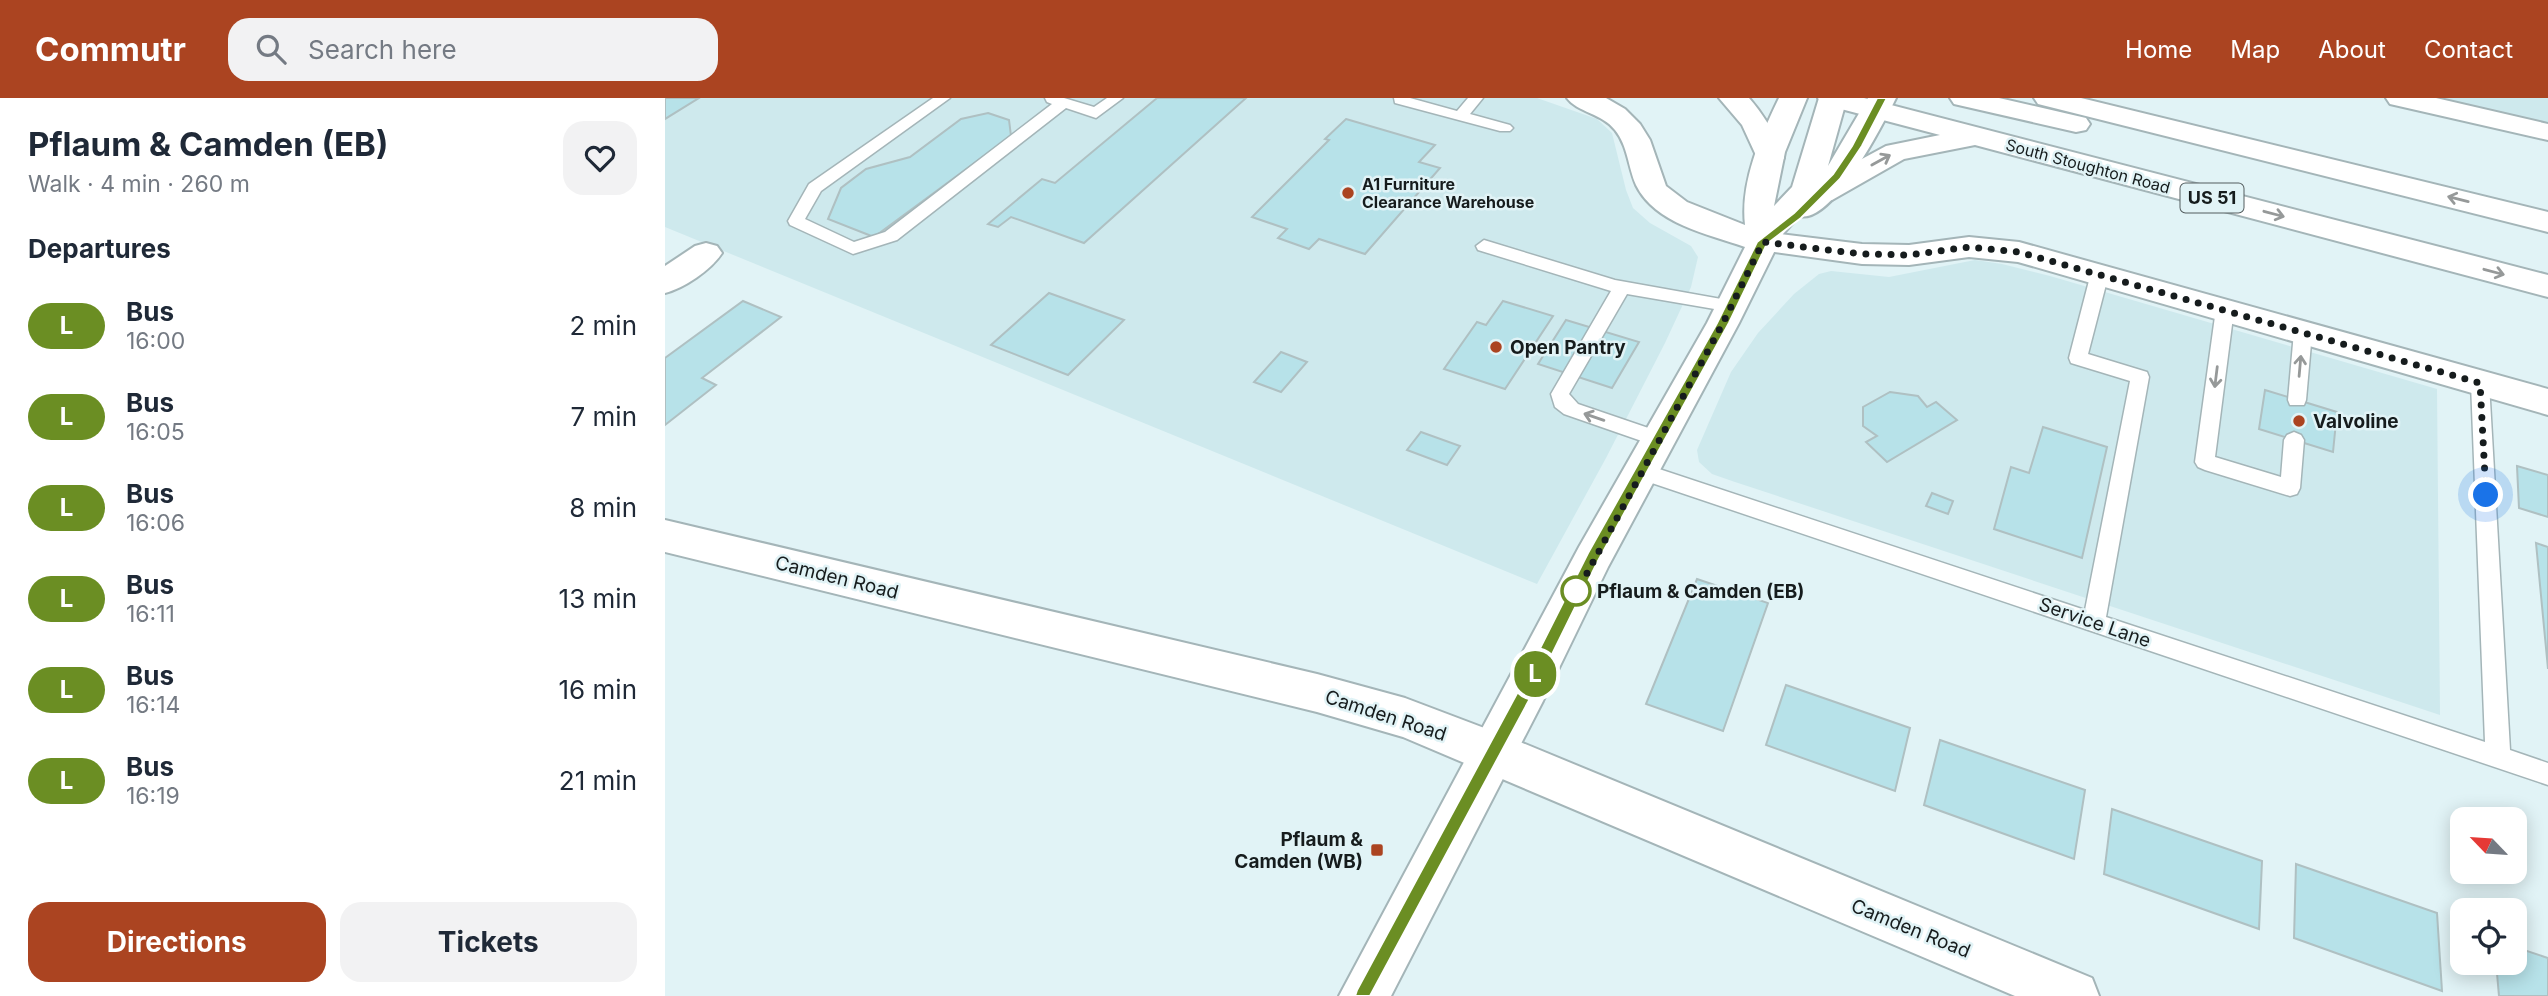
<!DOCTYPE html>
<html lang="en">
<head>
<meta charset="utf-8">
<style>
	:root { --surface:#fff; --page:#f2f2f3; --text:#1f2937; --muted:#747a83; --accent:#ab4421 }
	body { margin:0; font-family:Inter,sans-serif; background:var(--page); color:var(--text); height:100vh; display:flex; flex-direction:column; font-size:26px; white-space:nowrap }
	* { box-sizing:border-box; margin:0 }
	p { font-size:23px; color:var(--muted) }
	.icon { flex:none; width:38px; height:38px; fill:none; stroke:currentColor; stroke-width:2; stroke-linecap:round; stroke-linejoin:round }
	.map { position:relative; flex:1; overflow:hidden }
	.details { display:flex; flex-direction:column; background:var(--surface); width:665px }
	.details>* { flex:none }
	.badge { padding:0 14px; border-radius:23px; font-size:24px; line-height:46px }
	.needle { width:46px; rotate:295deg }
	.tools { position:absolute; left:1785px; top:709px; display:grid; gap:14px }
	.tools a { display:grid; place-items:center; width:77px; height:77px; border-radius:14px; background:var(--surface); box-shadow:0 4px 18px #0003; font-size:35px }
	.you { position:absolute; width:35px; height:35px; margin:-18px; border:5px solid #fff; border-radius:50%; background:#1a73e8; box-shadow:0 0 0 10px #1a73e833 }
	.map>.badge { position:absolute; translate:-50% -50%; box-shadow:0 0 0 4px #fff }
	h2 { padding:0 28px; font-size:26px; line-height:63px }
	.round { display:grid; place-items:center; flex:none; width:74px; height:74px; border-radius:21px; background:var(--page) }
	.summary { display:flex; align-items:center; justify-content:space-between; height:119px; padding:0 28px }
	h1 { font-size:33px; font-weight:700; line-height:52px }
	.button { display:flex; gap:14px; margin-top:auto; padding:14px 28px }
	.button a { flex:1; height:80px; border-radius:21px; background:var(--accent); color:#fff; font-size:28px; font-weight:700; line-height:80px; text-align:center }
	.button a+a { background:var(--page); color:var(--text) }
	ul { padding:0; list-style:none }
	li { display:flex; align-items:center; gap:21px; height:91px; padding:0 28px }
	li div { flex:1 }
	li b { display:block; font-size:26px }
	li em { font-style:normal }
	li .badge { min-width:77px; font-weight:700; text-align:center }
	header { display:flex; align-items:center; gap:42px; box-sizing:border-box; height:98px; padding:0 35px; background:var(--accent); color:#fff }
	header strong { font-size:33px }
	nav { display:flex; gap:38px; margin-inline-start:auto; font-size:24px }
	.search { width:490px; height:63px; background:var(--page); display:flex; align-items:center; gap:18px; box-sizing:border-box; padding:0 24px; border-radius:21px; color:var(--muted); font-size:26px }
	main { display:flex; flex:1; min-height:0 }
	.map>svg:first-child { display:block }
	.built { fill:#cee9ed }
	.building { fill:#b7e2e9; stroke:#afc0c2; stroke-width:2 }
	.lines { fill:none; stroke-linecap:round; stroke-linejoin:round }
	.lane-casing { stroke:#a4b5b8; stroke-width:3 }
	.street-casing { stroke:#a4b5b8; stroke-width:4 }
	.secondary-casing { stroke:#a4b5b8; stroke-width:4 }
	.primary-casing { stroke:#a4b5b8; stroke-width:4 }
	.lane { fill:#fff; fill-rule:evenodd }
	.street { fill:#fff; fill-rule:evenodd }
	.secondary { fill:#fff; fill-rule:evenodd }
	.primary { fill:#fff; fill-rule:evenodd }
	.oneway { stroke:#969999 }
	.line { fill:#6b8e23; stroke:#fff; stroke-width:2 }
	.walk { stroke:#161c1d; stroke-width:7; stroke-dasharray:0 12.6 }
	.poi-dot { fill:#ab4421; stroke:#e1f3f6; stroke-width:2.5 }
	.stop-dot { fill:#fff; stroke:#6b8e23; stroke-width:3.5 }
	.labels { text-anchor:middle; stroke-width:5; stroke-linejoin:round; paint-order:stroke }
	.far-street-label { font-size:16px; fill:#161c1d; stroke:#e1f3f6 }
	.far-poi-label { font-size:16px; font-weight:bold; fill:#161c1d; stroke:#e1f3f6; text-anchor:start }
	.shield { fill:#e1f3f6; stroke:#535c5e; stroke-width:2 }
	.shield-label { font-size:18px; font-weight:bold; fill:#161c1d }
	.poi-label { font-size:19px; font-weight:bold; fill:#161c1d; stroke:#e1f3f6; text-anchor:start }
	.street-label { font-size:19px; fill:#161c1d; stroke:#e1f3f6 }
	.stop-label { font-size:19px; font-weight:bold; fill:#161c1d; stroke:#e1f3f6; text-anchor:start }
</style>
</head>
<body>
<header>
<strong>Commutr</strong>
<div class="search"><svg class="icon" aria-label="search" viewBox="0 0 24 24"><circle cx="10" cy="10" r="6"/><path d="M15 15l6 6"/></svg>Search here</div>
<nav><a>Home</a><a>Map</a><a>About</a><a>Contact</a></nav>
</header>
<main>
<section class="details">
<div class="summary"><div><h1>Pflaum &amp; Camden (EB)</h1><p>Walk · 4 min · 260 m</p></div><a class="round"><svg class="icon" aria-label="heart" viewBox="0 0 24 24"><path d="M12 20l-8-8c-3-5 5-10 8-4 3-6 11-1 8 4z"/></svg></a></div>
<h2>Departures</h2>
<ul>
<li><span class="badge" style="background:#6b8e23;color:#fff">L</span><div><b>Bus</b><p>16:00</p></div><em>2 min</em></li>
<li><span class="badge" style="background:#6b8e23;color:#fff">L</span><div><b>Bus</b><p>16:05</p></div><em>7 min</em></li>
<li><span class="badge" style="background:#6b8e23;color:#fff">L</span><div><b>Bus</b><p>16:06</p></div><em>8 min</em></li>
<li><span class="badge" style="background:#6b8e23;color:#fff">L</span><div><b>Bus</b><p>16:11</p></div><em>13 min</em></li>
<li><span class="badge" style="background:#6b8e23;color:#fff">L</span><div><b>Bus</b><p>16:14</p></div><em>16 min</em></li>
<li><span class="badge" style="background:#6b8e23;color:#fff">L</span><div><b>Bus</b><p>16:19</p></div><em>21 min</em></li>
</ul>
<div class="button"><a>Directions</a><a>Tickets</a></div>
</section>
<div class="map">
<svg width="1883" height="898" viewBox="0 0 1883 898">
	<rect width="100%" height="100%" fill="#e1f3f6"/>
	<!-- built -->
	<g class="built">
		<polygon points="0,0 872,0 932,21 947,35 961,92 968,110 985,125 1026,148 1033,159 1026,189 1000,245 941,360 872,486 0,129"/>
		<polygon points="1735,0 1883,0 1883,34"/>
		<polygon points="1310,162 1337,166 1385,178 1772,291 1775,617 1070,384 1047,376 1034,364 1032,352 1066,274 1093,235 1129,196 1154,176 1166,173 1224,179"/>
	</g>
	<!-- building -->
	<g class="building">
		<polygon points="0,0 34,0 0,21"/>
		<polygon points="492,0 581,0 419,145 346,119 333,129 323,126 377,81 390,85"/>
		<polygon points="323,15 344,22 346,38 209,139 163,121 176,90 201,71 245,59 296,21"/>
		<polygon points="681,21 770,47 754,64 775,70 700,156 654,141 644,151 613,140 622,131 587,119 664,42 660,41"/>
		<polygon points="384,195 459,222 403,277 326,247"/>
		<polygon points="78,203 116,219 37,280 51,287 0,327 0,260"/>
		<polygon points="838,203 888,218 840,291 779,271 812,224 821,227"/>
		<polygon points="901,222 974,244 947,290 873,266"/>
		<polygon points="616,254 642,264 616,294 589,284"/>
		<polygon points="1600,292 1672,314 1668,354 1594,331"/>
		<polygon points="1225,294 1253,298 1262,309 1271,304 1292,322 1222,364 1201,344 1212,338 1198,328 1198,309"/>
		<polygon points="1378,329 1442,349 1417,460 1329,431 1346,369 1364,375"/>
		<polygon points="756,334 795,348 782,367 742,352"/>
		<polygon points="1852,368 1883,377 1883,419 1854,410"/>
		<polygon points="1267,395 1288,403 1283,416 1261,408"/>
		<polygon points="1871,445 1883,449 1883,571"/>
		<polygon points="1032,481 1103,505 1058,633 981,606"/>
		<polygon points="1121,587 1245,630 1230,693 1101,647"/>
		<polygon points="1275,642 1420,692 1409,761 1259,707"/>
		<polygon points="1447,711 1597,763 1594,831 1439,776"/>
		<polygon points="1631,766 1772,815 1777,893 1629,840"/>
		<polygon points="1850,849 1883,860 1883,898 1834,898 1831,864 1850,864"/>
	</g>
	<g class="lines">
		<defs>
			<g id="lane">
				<polygon points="268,0 285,0 156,93 140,121 189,144 220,134 387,6 382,4 380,0 399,0 429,9 442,0 458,0 431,20 401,10 232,142 188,156 125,127 123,123 144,86"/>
				<polygon points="729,0 745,0 792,13 803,0 818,0 805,16 845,27 848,30 845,33 835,33 730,5"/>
				<polygon points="819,142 950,182 1073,204 1076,208 1073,212 1067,214 962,196 904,296 913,306 1001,336 1004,341 1001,346 994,349 899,316 890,309 886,296 946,193 813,152 811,148"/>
				<polygon points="1435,169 1444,175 1423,256 1482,274 1484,279 1441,519 1820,644 1806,285 1808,280 1822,280 1824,285 1845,652 1883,665 1883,687 969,379 966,373 969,367 976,365 1420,512 1465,283 1406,265 1404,260 1426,175"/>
				<polygon points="1560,205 1566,207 1569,211 1550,359 1616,379 1619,342 1622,337 1629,334 1636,337 1639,342 1635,390 1632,396 1625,398 1540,372 1533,369 1530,364 1551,211 1554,207"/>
				<polygon points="1638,228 1644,229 1647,234 1641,302 1639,307 1625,307 1623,302 1629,234 1632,229"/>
			</g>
			<g id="street">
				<polygon points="1098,134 1197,146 1244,147 1304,139 1354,144 1883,291 1883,317 1353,164 1304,159 1244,167 1197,166 1087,151 1083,144 1087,137"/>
				<path d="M41 145 52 148 57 155C46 172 19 190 0 195V168L30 148Z"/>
				<polygon points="0,422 652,576 740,600 843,639 1427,880 1434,898 1350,898 738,639 652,614 0,454"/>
			</g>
			<g id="secondary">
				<path d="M902 0H941L960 11 975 26 985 42 1001 88 1022 104 1080 127C1075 84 1096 37 1114 0H1142L1120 54 1109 108 1127 89 1154 0H1182L1163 68 1203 0H1231C1218 26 1167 127 1134 118L1118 136 1074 225 943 469 878 603 726 898H674L914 449 1042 225 1080 149C1043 136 990 126 971 87 963 69 963 48 950 32 938 16 912 14 902 0Z"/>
				<polygon points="1721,0 1771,0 1883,26 1883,42 1725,6"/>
			</g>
			<g id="primary">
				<path d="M1054 0H1084C1100 18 1111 38 1119 60L1115 66 1105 69 1095 66 1077 27Z"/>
				<polygon points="1153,0 1199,0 1883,177 1883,199 1310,47 1239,61 1167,102 1157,104 1147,102 1142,95 1147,88 1221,48 1275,37 1157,6"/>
				<polygon points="1285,0 1334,0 1421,20 1425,26 1421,32 1411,34 1289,6"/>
				<polygon points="1369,0 1416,0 1883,114 1883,134 1373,6"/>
			</g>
		</defs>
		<!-- lane casing -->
		<use href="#lane" class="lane-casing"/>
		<!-- street casing -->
		<use href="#street" class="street-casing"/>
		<!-- secondary casing -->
		<use href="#secondary" class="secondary-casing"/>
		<!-- primary casing -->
		<use href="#primary" class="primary-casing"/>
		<!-- lane -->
		<use href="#lane" class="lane"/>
		<!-- street -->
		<use href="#street" class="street"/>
		<!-- secondary -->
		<use href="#secondary" class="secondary"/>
		<!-- primary -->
		<use href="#primary" class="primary"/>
	</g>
	<!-- one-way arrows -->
	<defs><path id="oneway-shaft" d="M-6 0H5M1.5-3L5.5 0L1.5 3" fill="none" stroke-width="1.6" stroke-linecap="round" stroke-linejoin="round" transform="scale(1.75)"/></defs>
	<g class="oneway">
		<use href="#oneway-shaft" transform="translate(1216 62) rotate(-29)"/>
		<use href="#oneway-shaft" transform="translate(1793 101) rotate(-166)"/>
		<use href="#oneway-shaft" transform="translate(1609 116) rotate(15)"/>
		<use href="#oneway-shaft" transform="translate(1829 174) rotate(15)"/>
		<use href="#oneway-shaft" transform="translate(1635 268) rotate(-85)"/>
		<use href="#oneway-shaft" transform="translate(1551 279) rotate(97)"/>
		<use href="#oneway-shaft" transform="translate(929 319) rotate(-161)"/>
	</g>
	<!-- line -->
	<polygon class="line" points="1212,0 1222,0 1197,48 1175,81 1136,120 1102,146 1064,225 933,463 868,595 705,898 690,898 692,892 857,586 923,455 1052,225 1092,144 1129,115 1168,76 1187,48"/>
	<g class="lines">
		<!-- walk -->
		<polyline class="walk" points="911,493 908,501 1058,225 1098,144 1197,156 1244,157 1304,149 1354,154 1815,285 1821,397"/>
	</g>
	<!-- markers -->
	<g class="poi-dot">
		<circle cx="683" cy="95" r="7"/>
		<circle cx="831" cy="249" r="7"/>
		<circle cx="1634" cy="323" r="7"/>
		<rect x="705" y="745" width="14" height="14" rx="3.5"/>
	</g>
	<circle class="stop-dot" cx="911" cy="493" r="14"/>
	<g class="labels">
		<!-- far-street labels -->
		<g class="far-street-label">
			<text transform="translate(1423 68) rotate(15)" y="6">South Stoughton Road</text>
		</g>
		<!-- far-poi labels -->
		<g class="far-poi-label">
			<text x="697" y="92">A1 Furniture<tspan x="697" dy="18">Clearance Warehouse</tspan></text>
		</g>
		<!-- shield labels -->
		<rect class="shield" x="1515.5" y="85.5" width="63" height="29" rx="5"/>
		<g class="shield-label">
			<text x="1547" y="106">US 51</text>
		</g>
		<!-- poi labels -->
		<g class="poi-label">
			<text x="845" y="256">Open Pantry</text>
			<text x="1648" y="330">Valvoline</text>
			<text x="698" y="748" text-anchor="end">Pflaum &amp;<tspan x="698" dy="22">Camden (WB)</tspan></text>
		</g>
		<!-- street labels -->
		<g class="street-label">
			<text transform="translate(172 479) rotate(14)" y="7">Camden Road</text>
			<text transform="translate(1430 524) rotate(19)" y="7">Service Lane</text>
			<text transform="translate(721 617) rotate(18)" y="7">Camden Road</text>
			<text transform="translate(1246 830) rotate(22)" y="7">Camden Road</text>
		</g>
		<!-- stop labels -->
		<g class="stop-label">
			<text x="932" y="500">Pflaum &amp; Camden (EB)</text>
		</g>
	</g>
</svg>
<div class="tools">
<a><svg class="needle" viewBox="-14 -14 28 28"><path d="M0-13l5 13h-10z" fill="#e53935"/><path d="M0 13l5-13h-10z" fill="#747a83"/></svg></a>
<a><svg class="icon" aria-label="locate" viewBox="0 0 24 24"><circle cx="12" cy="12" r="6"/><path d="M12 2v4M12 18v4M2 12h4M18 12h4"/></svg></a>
</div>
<div class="you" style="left:1821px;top:397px"></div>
<b class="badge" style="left:870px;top:576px;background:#6b8e23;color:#fff">L</b>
</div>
</main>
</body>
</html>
